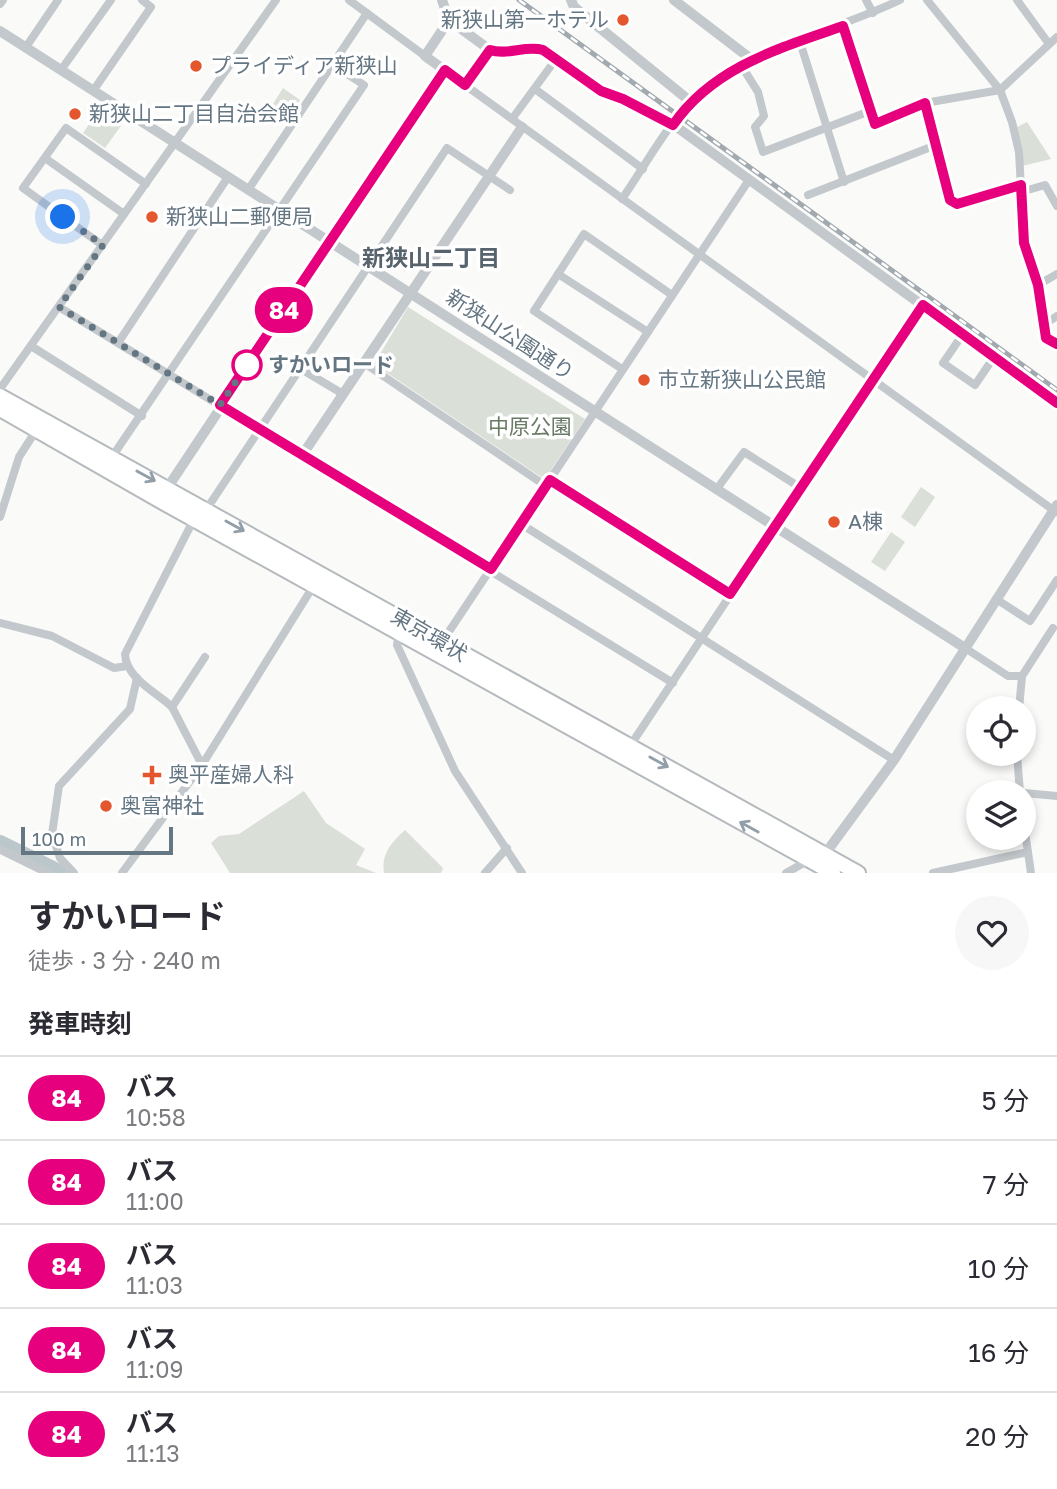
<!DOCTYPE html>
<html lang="ja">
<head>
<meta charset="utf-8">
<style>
	:root { --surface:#fff; --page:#f7f7f7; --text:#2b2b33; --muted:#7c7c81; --line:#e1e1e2 }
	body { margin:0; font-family:"Golos Text","Noto Sans JP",sans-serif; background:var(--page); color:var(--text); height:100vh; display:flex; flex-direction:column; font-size:26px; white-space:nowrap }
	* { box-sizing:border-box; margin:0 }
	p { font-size:23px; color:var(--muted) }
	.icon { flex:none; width:38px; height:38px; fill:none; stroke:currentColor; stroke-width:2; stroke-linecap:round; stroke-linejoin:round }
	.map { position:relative; height:873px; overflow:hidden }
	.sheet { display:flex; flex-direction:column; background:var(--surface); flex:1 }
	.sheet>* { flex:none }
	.badge { padding:0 14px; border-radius:23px; font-size:24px; line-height:46px }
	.controls { position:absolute; left:966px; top:696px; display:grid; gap:14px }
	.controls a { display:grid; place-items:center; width:70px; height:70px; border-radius:50%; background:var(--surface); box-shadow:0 4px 10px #0003; font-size:35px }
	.scale { position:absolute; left:21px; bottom:18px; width:152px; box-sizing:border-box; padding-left:7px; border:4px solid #657683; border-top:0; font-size:19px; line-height:24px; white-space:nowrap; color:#657683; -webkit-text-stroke:5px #fff; paint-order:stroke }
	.you { position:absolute; width:35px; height:35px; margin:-18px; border:5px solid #fff; border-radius:50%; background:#1a73e8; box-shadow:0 0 0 10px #1a73e833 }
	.map>.badge { position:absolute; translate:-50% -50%; box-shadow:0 0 0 4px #fff }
	h2 { padding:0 28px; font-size:26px; line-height:63px }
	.round { display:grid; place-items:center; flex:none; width:74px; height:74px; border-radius:37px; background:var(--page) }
	.head { display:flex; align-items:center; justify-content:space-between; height:119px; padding:0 28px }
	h1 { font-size:33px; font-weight:700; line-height:52px }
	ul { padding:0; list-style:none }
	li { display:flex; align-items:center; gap:21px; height:84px; padding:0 28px; border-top:2px solid var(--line) }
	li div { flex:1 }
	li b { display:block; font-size:26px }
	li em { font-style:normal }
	li .badge { min-width:77px; font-weight:700; text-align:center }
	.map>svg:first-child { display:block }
	.green { fill:#dadfd7 }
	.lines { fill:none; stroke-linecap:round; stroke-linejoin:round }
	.river { stroke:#bbc7cb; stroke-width:18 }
	.trunk-casing { stroke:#b4b9bd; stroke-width:18 }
	.minor { stroke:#c3c8cc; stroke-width:8 }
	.tertiary { stroke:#c3c8cc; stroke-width:10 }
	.trunk { stroke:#fff; stroke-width:14 }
	.rail-casing { stroke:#a2aab0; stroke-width:5 }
	.rail { stroke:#fff; stroke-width:2.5; stroke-dasharray:8; stroke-linecap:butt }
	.oneway { stroke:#939fa8 }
	.line-casing { stroke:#fff; stroke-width:16 }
	.line { stroke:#e6007e; stroke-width:10 }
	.walk { stroke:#657683; stroke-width:7; stroke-dasharray:0 12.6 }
	.poi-dot { fill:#e4572e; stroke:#fff; stroke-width:2.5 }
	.stop-dot { fill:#fff; stroke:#e6007e; stroke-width:3.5 }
	.labels { text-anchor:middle; stroke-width:7; stroke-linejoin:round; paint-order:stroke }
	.poi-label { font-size:21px; fill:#657683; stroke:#fff; text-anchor:start }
	.street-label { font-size:21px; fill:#657683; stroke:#fff }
	.stop-label { font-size:21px; font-weight:bold; fill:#657683; stroke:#fff; text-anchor:start }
	.park-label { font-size:21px; fill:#687a64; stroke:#fff }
	.neighbourhood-label { font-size:23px; font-weight:bold; fill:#57646e; stroke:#fff }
</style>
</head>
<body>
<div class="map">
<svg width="1057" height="873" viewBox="0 0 1057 873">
	<rect width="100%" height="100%" fill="#fafaf8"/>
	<!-- green -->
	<g class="green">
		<polygon points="283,88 300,100 290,116 273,104"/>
		<polygon points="100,108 123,123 105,148 83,133"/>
		<polygon points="1027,122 1051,159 1022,166 1017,127"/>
		<polygon points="408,307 585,419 547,476 541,477 374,364"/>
		<polygon points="921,487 935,497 915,527 901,517"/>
		<polygon points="891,532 905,542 885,571 871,562"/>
		<polygon points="304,791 326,823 365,849 356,865 376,873 230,873 211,843 219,836 239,834"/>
		<path d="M405 830 443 868 441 873H384C381 854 391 843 405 830Z"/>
	</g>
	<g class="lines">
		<!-- river -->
		<polyline class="river" points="0,844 59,873"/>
		<defs>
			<g id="trunk">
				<polyline points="0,396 858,873"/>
				<polyline points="0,409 159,500 833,873"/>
			</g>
		</defs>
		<!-- trunk casing -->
		<use href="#trunk" class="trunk-casing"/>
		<!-- minor -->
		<g class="minor">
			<polyline points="349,0 425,56"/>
			<polyline points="866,0 873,13"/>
			<polyline points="927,0 1000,90 1012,122 1019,152 1024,243 1038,285 1046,338 1057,344"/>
			<polyline points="1017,0 1049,44"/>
			<polyline points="0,4 3,0"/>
			<polyline points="843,26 875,124 925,103 1000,90 1057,37"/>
			<polyline points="800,42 844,182"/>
			<polyline points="26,47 58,0"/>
			<polyline points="741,65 758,92 764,116 755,127 763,152 870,111"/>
			<polyline points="61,70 111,0"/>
			<polyline points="465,85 1056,512"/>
			<polyline points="535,89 643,169"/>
			<polyline points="93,91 151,7 142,0"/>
			<polyline points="925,103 950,200 957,204 1021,185"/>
			<polyline points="512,119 556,59"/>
			<polyline points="45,158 124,214"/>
			<polyline points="248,190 367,13"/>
			<polyline points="1021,192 1045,185 1057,206"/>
			<polyline points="808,195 936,145"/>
			<path d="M622 199C643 169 665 128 690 103 742 50 834 32 900 0"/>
			<polyline points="102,245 23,188 66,128 146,184"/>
			<polyline points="558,274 648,332"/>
			<polyline points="1038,285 1057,274"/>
			<polyline points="59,307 673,683"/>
			<polyline points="1044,325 1057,316"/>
			<polyline points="963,334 943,363 975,385 994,357"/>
			<polyline points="118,343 228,177"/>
			<polyline points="31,346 142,416"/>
			<polyline points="364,363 546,486"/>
			<polyline points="301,369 343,394"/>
			<polyline points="622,369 534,311 584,234 672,295"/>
			<polyline points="0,389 276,0"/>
			<polyline points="116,451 364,85 333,65"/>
			<polyline points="550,480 730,594"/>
			<polyline points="716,490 744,452 801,488"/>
			<polyline points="206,510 447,148 510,190"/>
			<polyline points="0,517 19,457 37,429"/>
			<path d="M194 519 125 654C126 678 156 692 172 707L205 657"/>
			<polyline points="521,524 894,760"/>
			<polyline points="996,599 1030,621 1057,580"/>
			<polyline points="0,623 52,636 114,668 127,666"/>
			<polyline points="399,631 397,645 455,771 522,873"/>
			<polyline points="442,642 749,180"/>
			<polyline points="965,648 1008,676 1022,676"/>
			<polyline points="172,707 202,765"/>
			<polyline points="1019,709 1022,676 1053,628"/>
			<polyline points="630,746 923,305"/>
			<polyline points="1017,754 1020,793"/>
			<polyline points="1024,793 1057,796"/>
			<polyline points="1024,825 1031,873"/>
			<polyline points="0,849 49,873"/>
			<polyline points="74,873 60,858 52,834 59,786 130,709 137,678"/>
			<polyline points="122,873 202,765 314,585"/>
			<polyline points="485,873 507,848"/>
			<polyline points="786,873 811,859"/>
			<polyline points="933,873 1028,852"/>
		</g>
		<!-- tertiary -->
		<g class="tertiary">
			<polyline points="442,0 449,20"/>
			<polyline points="571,0 574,7 691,102"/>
			<polyline points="674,0 751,59"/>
			<polygon points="449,20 490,50 465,85 425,56"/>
			<polyline points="0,31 965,648"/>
			<path d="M490 50C507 56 525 45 543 50L601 91 667 120 1057 403"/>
			<polyline points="303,454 522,127"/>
			<polyline points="164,493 445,70"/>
			<polyline points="825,854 894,760 1057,505"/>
		</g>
		<!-- trunk -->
		<use href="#trunk" class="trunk"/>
		<defs>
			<polyline id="rail" points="519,0 1057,390"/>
		</defs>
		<!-- rail casing -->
		<use href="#rail" class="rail-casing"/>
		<!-- rail -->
		<use href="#rail" class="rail"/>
	</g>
	<!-- one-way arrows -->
	<defs><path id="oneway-shaft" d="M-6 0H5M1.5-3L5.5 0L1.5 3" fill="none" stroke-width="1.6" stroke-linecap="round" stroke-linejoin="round" transform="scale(1.75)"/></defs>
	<g class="oneway">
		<use href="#oneway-shaft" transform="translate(146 476) rotate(29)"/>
		<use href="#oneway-shaft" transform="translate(235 526) rotate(29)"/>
		<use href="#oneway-shaft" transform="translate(659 762) rotate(29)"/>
		<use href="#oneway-shaft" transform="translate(749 827) rotate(-151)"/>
	</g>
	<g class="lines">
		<defs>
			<path id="line" d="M1057 344 1046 338 1038 285 1024 243 1021 185 957 204 950 200 925 103 875 124 843 26C780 48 713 67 673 125L623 99 601 91 543 50C525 45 507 56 490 50L465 85 445 70 220 405 491 569 550 480 730 594 923 305 1057 403"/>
		</defs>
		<!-- line casing -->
		<use href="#line" class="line-casing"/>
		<!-- line -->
		<use href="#line" class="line"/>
		<!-- walk -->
		<polyline class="walk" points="63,217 103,245 59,307 220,405 247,365"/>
	</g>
	<!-- markers -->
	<g class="poi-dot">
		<circle cx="623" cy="20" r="7"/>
		<circle cx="196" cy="66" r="7"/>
		<circle cx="75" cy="114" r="7"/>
		<circle cx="152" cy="217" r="7"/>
		<circle cx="644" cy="380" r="7"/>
		<circle cx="834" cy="522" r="7"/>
		<path d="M148.5 764.5h7v7h7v7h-7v7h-7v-7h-7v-7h7z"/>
		<circle cx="106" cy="806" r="7"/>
	</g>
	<circle class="stop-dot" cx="247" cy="365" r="14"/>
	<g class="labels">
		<!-- poi labels -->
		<g class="poi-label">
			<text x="609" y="27" text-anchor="end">新狭山第一ホテル</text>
			<text x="210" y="73">プライディア新狭山</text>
			<text x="89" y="121">新狭山二丁目自治会館</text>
			<text x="166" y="224">新狭山二郵便局</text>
			<text x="658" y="387">市立新狭山公民館</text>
			<text x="848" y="529">A棟</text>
			<text x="168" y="782">奥平産婦人科</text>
			<text x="120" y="813">奥富神社</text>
		</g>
		<!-- street labels -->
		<g class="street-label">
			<text transform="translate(510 335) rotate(33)" y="7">新狭山公園通り</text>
			<text transform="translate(429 635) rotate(30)" y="7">東京環状</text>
		</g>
		<!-- stop labels -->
		<g class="stop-label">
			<text x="268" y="372">すかいロード</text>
		</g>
		<!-- park labels -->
		<g class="park-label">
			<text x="530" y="434">中原公園</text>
		</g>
		<!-- neighbourhood labels -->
		<g class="neighbourhood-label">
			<text x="431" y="266">新狭山二丁目</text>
		</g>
	</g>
</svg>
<div class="controls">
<a><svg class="icon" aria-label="locate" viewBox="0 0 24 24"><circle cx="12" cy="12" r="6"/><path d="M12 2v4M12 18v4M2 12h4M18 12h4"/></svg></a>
<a><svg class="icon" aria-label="layers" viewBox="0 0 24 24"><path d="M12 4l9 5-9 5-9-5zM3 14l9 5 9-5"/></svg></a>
</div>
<div class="scale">100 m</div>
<div class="you" style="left:63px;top:217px"></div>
<b class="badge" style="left:284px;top:310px;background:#e6007e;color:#fff">84</b>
</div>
<section class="sheet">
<div class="head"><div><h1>すかいロード</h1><p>徒歩 · 3 分 · 240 m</p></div><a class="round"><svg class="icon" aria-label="heart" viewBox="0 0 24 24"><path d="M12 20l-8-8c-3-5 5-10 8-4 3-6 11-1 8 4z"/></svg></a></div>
<h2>発車時刻</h2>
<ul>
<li><span class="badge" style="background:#e6007e;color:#fff">84</span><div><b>バス</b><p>10:58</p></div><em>5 分</em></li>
<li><span class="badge" style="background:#e6007e;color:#fff">84</span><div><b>バス</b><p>11:00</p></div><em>7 分</em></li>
<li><span class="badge" style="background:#e6007e;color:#fff">84</span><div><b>バス</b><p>11:03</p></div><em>10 分</em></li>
<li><span class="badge" style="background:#e6007e;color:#fff">84</span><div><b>バス</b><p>11:09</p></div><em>16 分</em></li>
<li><span class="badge" style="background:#e6007e;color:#fff">84</span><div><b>バス</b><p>11:13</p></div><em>20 分</em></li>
</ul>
</section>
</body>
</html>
